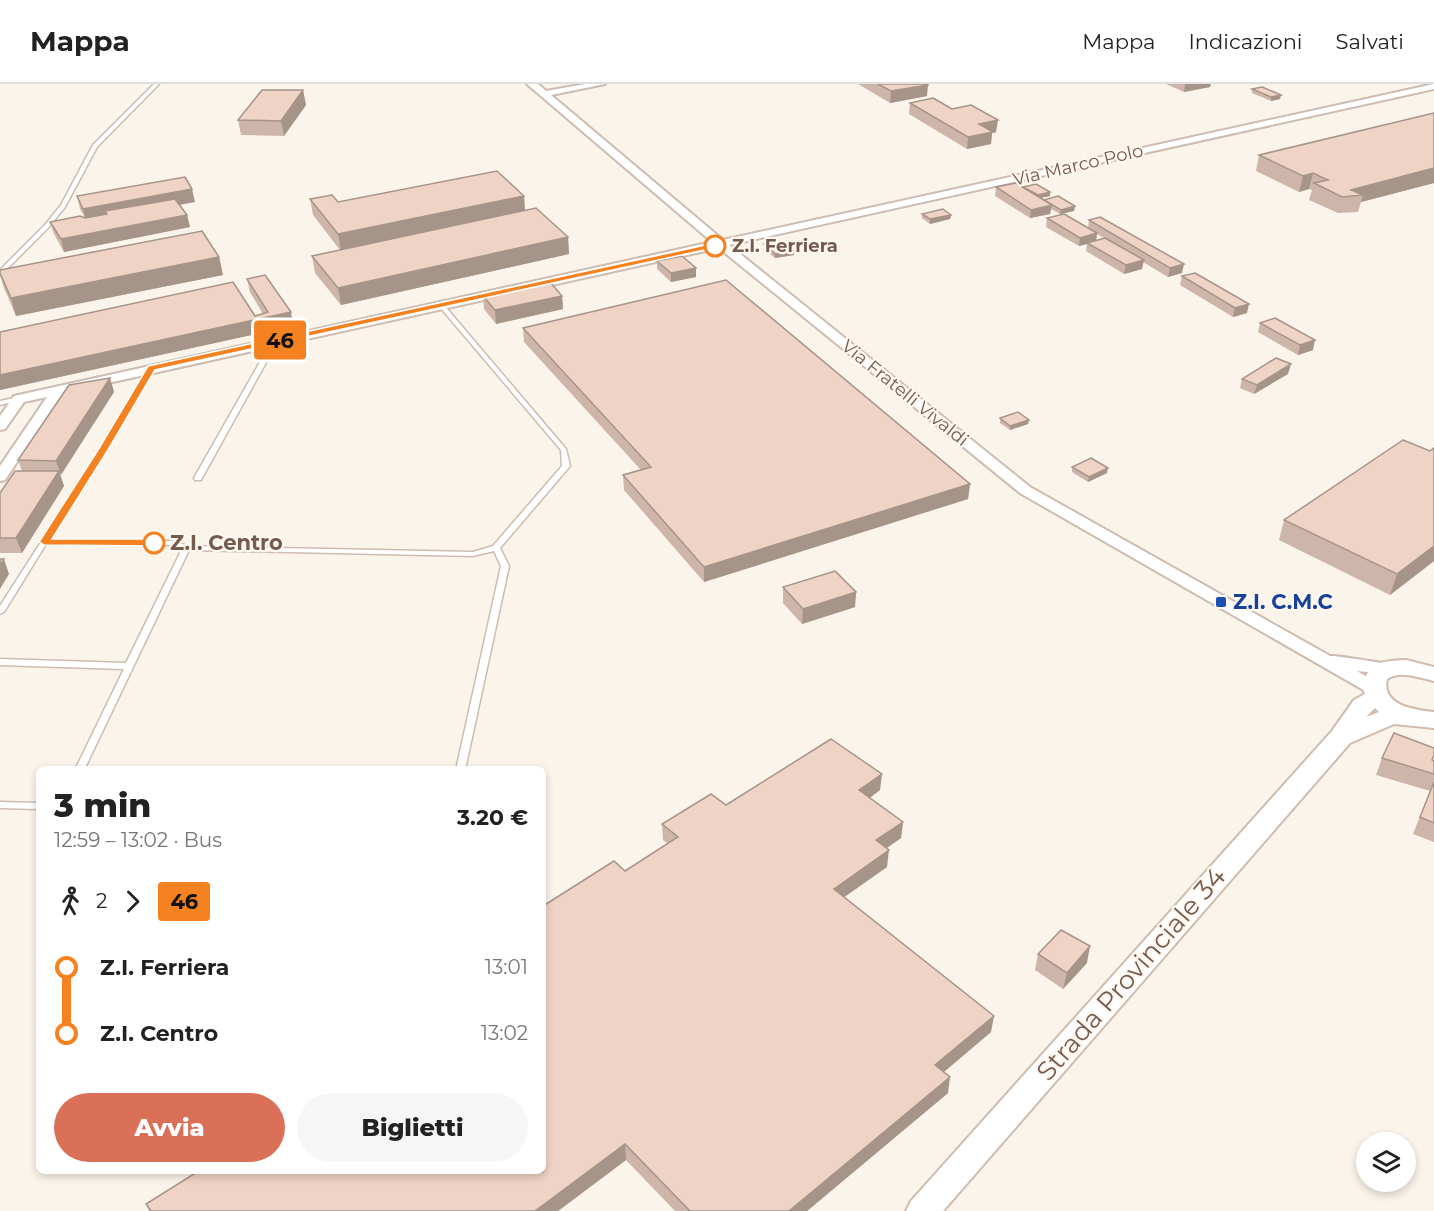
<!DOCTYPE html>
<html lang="it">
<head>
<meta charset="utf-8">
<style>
	:root { --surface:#fff; --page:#f6f6f6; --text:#222; --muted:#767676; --line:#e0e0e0; --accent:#db7059 }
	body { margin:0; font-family:Montserrat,sans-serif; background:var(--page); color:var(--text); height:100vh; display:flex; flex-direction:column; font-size:22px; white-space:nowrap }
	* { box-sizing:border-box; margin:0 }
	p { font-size:20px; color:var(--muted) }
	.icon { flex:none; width:33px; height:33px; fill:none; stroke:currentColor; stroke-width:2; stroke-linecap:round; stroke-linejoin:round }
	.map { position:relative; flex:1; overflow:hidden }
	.panel { position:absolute; left:36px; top:682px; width:510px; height:408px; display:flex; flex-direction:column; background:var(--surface); border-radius:9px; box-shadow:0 3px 9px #0003 }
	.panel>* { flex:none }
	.badge { padding:0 12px; border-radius:4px; font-size:21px; line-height:39px }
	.buttons { position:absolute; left:1356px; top:1048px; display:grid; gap:12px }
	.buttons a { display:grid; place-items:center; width:60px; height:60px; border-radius:50%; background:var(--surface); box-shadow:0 3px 9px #0003; font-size:30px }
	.map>.badge { position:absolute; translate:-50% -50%; box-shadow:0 0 0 3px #fff }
	.legs { display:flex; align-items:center; gap:9px; height:66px; padding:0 18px; font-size:20px }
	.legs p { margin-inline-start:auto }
	.overview { display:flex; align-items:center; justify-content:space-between; height:102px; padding:0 18px }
	h1 { font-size:33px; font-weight:800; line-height:45px }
	.primary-button { display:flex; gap:12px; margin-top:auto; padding:12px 18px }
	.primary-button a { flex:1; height:69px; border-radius:36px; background:var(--accent); color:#fff; font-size:24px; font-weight:800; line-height:69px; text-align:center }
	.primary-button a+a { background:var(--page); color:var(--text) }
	ul { padding:0 18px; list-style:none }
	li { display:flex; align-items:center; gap:21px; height:66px; font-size:22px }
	li i { display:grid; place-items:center; width:9px; height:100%; margin:0 8px; background:currentColor }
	li i::after { content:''; width:15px; height:15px; margin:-8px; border:4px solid; border-radius:50%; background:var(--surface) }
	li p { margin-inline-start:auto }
	li:first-child i { background:linear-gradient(#0000 50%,currentColor 0) }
	li:last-child i { background:linear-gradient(currentColor 50%,#0000 0) }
	header { display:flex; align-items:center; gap:36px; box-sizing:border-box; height:84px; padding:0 30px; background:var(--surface); border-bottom:2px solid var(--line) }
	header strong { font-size:28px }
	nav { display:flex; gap:33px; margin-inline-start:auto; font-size:21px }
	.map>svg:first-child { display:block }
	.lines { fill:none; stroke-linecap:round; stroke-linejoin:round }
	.service-casing { stroke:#cdbcb1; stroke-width:3 }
	.minor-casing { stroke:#cdbcb1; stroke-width:4 }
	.secondary-casing { stroke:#cfbcae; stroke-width:4 }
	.service { fill:#fff; fill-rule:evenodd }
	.minor { fill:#fff; fill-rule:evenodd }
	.secondary { fill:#fff; fill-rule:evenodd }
	.wall { fill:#ceb5a9; fill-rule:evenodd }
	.shaded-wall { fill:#a79489 }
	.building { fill:#efd3c4; stroke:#a79489; stroke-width:1.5 }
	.line-1 { fill:#f58220; stroke:#fff; stroke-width:1.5 }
	.stop-1-dot { fill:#fff; stroke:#f58220; stroke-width:3 }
	.transit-dot { fill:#1a4fb4; stroke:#fef8f1; stroke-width:2 }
	.labels { text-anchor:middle; stroke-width:4.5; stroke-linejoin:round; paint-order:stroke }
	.far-street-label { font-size:18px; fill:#745a4f; stroke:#fef8f1 }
	.far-stop-label { font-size:18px; font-weight:bold; fill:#745a4f; stroke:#fef8f1; text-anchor:start }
	.stop-label { font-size:21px; font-weight:bold; fill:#745a4f; stroke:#fef8f1; text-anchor:start }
	.transit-label { font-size:21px; font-weight:bold; fill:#164399; stroke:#fef8f1; text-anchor:start }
	.near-street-label { font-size:26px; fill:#745a4f; stroke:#fef8f1 }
</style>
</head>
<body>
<header>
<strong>Mappa</strong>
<nav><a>Mappa</a><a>Indicazioni</a><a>Salvati</a></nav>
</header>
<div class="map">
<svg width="1434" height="1127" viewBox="0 0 1434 1127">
	<rect width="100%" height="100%" fill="#fbf4ea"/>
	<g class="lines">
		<defs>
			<g id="service">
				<polygon points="154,0 159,0 97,63 65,123 48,144 2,190 0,191 0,186 44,142 61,121 93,61"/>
				<polygon points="441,219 443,220 566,365 570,382 500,464 509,482 465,686 456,686 501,482 494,467 473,472 189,466 84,686 75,686 124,585 0,581 0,575 126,579 182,465 175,461 46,460 4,528 0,530 0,522 100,366 149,283 151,282 154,284 106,366 49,456 176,457 187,462 473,468 493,462 562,382 561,366 439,222 438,221"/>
				<polygon points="275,255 278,257 202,394 201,396 195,396 194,394 272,257"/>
				<polygon points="19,313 21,314 21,316 0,321 0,317"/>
				<polygon points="0,718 39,719 39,725 0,724"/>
			</g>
			<path id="minor" d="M527 0H538L546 7 585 0H605L551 11 723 156 1434 0V5L729 161 1030 403 1330 572C1334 571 1384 579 1392 581L1394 585 1392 589 1386 590 1357 587 1379 600 1382 604 1379 608H1367L1020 409 719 164 63 309 5 396 0 397V382L47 313 24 318 5 345 0 346V332L14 312 712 158Z"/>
			<path id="secondary" d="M1406 576 1434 583V597C1419 594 1401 586 1387 595 1381 622 1415 626 1434 628V644L1394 640 1350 659 943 1127H906L911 1117 1332 647 1354 616 1365 610 1362 602C1369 577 1383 577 1406 576ZM1375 624 1379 628 1366 633Z"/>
		</defs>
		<!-- service casing -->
		<use href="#service" class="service-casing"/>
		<!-- minor casing -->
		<use href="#minor" class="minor-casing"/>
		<!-- secondary casing -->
		<use href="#secondary" class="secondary-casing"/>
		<!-- service -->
		<use href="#service" class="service"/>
		<!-- minor -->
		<use href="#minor" class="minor"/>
		<!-- secondary -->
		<use href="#secondary" class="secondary"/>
	</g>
	<!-- wall -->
	<g class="wall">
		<polygon points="858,0 927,0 927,12 890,19"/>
		<polygon points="1166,0 1211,0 1210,3 1184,8"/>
		<polygon points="1252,5 1280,15 1271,17 1252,9"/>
		<polygon points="303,6 306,21 284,52 241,51 238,36"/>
		<polygon points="910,19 952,25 996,48 992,49 991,60 967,65 909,30"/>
		<polygon points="1434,29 1434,99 1361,118 1358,128 1338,129 1309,116 1312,106 1309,105 1299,108 1256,87 1259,71"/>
		<polygon points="996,103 1023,104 1050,112 1040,114 1044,116 1075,122 1074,127 1060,130 1051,125 1050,130 1030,134 995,112"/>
		<polygon points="77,112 195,118 180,120 187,131 190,143 64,168 54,150 50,138 85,134 80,125"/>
		<polygon points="524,112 525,126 568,153 569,170 341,221 315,189 312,172 340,166 313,131 310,115 338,118"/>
		<polygon points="922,130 951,131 950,135 930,140 922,134"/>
		<path d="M1047 134 1088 144 1089 136 1182 189 1168 193 1143 178 1142 185 1124 190 1086 167 1087 160 1079 162 1046 143ZM1097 150 1104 154 1096 156Z"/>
		<polygon points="764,160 794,171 775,174 764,165"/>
		<polygon points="219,173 223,191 16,232 4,204 0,191 0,186"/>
		<polygon points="657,177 696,184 696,193 671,198 657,185"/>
		<polygon points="1182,192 1247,229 1233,233 1180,201"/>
		<polygon points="247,195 293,242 0,306 0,248 255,232 263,230 250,208"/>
		<polygon points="483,212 562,212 563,225 496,240 484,225"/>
		<polygon points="1260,239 1313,266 1298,271 1258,248"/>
		<polygon points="523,244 970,400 968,415 704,498 624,406 623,391 641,386 524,258"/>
		<polygon points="1288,290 1254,310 1240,304 1242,295"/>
		<polygon points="110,294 114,308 60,391 64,402 22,469 0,469 0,409 22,387 18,376"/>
		<polygon points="1000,334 1028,340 1010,346 1000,339"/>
		<polygon points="1072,383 1107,389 1088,398 1072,388"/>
		<polygon points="1284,436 1434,477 1390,511 1279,456"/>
		<polygon points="783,503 856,508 855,523 802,540 783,519"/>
		<polygon points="1382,674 1434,677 1434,758 1413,750 1430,707 1376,691"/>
		<polygon points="880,706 870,714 903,738 901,754 886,764 887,783 844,813 991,948 944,988 948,1009 807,1127 675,1127 626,1076 558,1127 149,1127 146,1120 543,1088 668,760 663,756 662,740 726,721"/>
		<polygon points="1038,870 1087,879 1063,905 1035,886"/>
	</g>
	<!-- shaded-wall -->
	<g class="shaded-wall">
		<polygon points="1185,0 1211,0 1210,3 1184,8"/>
		<polygon points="928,1 927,12 890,19 891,7"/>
		<polygon points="303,6 306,21 284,52 281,37"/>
		<polygon points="1281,11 1280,15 1271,17 1271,13"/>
		<polygon points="998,36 996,48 992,49 991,60 967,65 968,53 979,40"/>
		<polygon points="1434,84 1434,99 1361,118 1363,111 1351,106"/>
		<polygon points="1313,89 1309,105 1299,108 1303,92"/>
		<polygon points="192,105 195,118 108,134 107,130 105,127 107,134 86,138 83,125"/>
		<polygon points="1050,108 1050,112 1037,115 1038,111"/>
		<polygon points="524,112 525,129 341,167 338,150"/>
		<polygon points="1052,121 1050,130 1030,134 1031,126"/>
		<polygon points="1075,122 1074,127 1060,130 1061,126"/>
		<polygon points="187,131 190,143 64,168 61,155"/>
		<polygon points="951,131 950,135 930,140 930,135"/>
		<polygon points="1097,149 1096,158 1087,159 1087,160 1079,162 1080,154"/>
		<polygon points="568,153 569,170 341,221 338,204"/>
		<polygon points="794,166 794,171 775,174 775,170"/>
		<polygon points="219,173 223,191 16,232 11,214"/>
		<polygon points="1144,176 1142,185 1124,190 1126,181"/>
		<polygon points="1184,180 1182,189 1168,193 1170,184"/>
		<polygon points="696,184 696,193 671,198 671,189"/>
		<polygon points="562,212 563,225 496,240 495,226"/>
		<polygon points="1249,220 1247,229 1233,233 1235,224"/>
		<polygon points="291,228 293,242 0,306 0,291"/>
		<polygon points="1315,256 1313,266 1298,271 1300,261"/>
		<polygon points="1291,280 1288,290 1254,310 1257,301"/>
		<polygon points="110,294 114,308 61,391 56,377"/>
		<polygon points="1029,336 1028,340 1010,346 1010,342"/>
		<polygon points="1108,384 1107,389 1088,398 1089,393"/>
		<polygon points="59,387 64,402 22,469 16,454"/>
		<polygon points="970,400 968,415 704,498 704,483"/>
		<polygon points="1434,462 1434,477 1390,511 1397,490"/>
		<polygon points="4,475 9,490 0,505 0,481"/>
		<polygon points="856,508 855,523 802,540 803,525"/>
		<polygon points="882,690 880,706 858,722 859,706"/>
		<polygon points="903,738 901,754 874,773 876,756"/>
		<polygon points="889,766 887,783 833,821 834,805"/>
		<polygon points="1090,862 1087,879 1063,905 1067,889"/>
		<polygon points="994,932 991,948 933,997 935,981"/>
		<polygon points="950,993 948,1009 807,1127 789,1127"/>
		<polygon points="625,1060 626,1076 558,1127 535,1127"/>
	</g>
	<!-- building -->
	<g class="building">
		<polygon points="878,0 927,0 928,1 891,7"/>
		<polygon points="1262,3 1281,11 1271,13 1252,5"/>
		<polygon points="262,6 303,6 281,37 238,36"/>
		<polygon points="933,14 952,25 971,21 998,36 979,40 993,48 968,53 910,19"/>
		<polygon points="1434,29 1434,84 1351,106 1363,111 1342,113 1314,99 1328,96 1313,89 1303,92 1259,71"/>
		<polygon points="497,87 524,112 338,150 310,115 332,111 338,118"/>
		<polygon points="185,93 192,105 83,125 77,112"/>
		<polygon points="1016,99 1052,121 1031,126 996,103"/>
		<polygon points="1036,100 1050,108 1038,111 1023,103"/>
		<polygon points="1058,112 1075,122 1061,126 1044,116"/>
		<polygon points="175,115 187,131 61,155 50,138 80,132 85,134 107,130 105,127"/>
		<polygon points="536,124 568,153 338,204 312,172"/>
		<polygon points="943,125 951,131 930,135 922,130"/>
		<polygon points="1064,130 1097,149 1080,154 1047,134"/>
		<polygon points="1100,133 1184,180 1170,184 1089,136"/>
		<polygon points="202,147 219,173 11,214 0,189 0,186"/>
		<polygon points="1105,154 1144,176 1126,181 1087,159"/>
		<polygon points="782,157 794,166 775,170 764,160"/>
		<polygon points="682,172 696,184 671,189 657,177"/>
		<polygon points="1195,189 1249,220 1235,224 1182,192"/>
		<polygon points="265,191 291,228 0,291 0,248 233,198 255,232 268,228 247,195"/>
		<polygon points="726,196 970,400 704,483 623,391 651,383 523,244"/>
		<polygon points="550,198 562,212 495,226 483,212"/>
		<polygon points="1275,234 1315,256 1300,261 1260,239"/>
		<polygon points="1276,274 1291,280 1257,301 1242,295"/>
		<polygon points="110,294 56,377 18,376 69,301"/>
		<polygon points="1018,328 1029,336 1010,342 1000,334"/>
		<polygon points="1403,356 1430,367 1434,364 1434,462 1397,490 1284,436"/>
		<polygon points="1091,374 1108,384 1089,393 1072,383"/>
		<polygon points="15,387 59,387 16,454 0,454 0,409"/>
		<polygon points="0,475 4,475 0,481"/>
		<polygon points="835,487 856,508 803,525 783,503"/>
		<polygon points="1394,649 1434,664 1434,671 1432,676 1434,677 1434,690 1382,674"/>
		<polygon points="831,655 882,690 859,706 903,738 876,756 889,766 834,805 994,932 935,981 950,993 789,1127 690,1127 625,1060 535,1127 151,1127 146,1120 197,1088 543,1088 543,822 614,777 625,787 678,753 662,740 711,710 726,721"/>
		<polygon points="1434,698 1434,739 1420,733"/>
		<polygon points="1061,846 1090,862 1067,889 1038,870"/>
	</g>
	<!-- line-1 -->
	<polygon class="line-1" points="715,159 718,160 718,163 155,286 108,366 52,455 154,455 160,459 154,462 44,461 39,458 98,366 148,282"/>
	<!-- markers -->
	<g class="stop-1-dot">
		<circle cx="715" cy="162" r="10"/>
		<circle cx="154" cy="459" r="10"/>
	</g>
	<rect class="transit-dot" x="1215" y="512" width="12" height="12" rx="3"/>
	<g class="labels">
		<!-- far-street labels -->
		<g class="far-street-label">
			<text transform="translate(1078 81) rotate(-13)" y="6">Via Marco Polo</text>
			<text transform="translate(905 309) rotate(39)" y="6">Via Fratelli Vivaldi</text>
		</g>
		<!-- far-stop labels -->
		<g class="far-stop-label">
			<text x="732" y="168">Z.I. Ferriera</text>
		</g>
		<!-- stop labels -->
		<g class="stop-label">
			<text x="170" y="466">Z.I. Centro</text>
		</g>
		<!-- transit labels -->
		<g class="transit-label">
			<text x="1233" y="525">Z.I. C.M.C</text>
		</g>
		<!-- near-street labels -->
		<g class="near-street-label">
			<text transform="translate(1131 890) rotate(-49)" y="9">Strada Provinciale 34</text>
		</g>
	</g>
</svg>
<div class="buttons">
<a><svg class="icon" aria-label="layers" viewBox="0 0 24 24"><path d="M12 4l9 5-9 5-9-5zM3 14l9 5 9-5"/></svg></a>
</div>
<b class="badge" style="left:280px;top:256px;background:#f58220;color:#111">46</b>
<section class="panel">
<div class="overview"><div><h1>3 min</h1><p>12:59 – 13:02 · Bus</p></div><b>3.20 €</b></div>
<div class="legs"><svg class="icon" aria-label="walk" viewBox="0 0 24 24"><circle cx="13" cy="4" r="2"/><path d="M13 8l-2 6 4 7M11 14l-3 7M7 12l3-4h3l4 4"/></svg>2<svg class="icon" aria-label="forward" viewBox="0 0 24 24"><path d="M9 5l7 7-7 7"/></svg><b class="badge" style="background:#f58220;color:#111">46</b></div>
<ul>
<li><i style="color:#f58220"></i><b>Z.I. Ferriera</b><p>13:01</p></li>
<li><i style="color:#f58220"></i><b>Z.I. Centro</b><p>13:02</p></li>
</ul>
<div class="primary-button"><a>Avvia</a><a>Biglietti</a></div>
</section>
</div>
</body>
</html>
